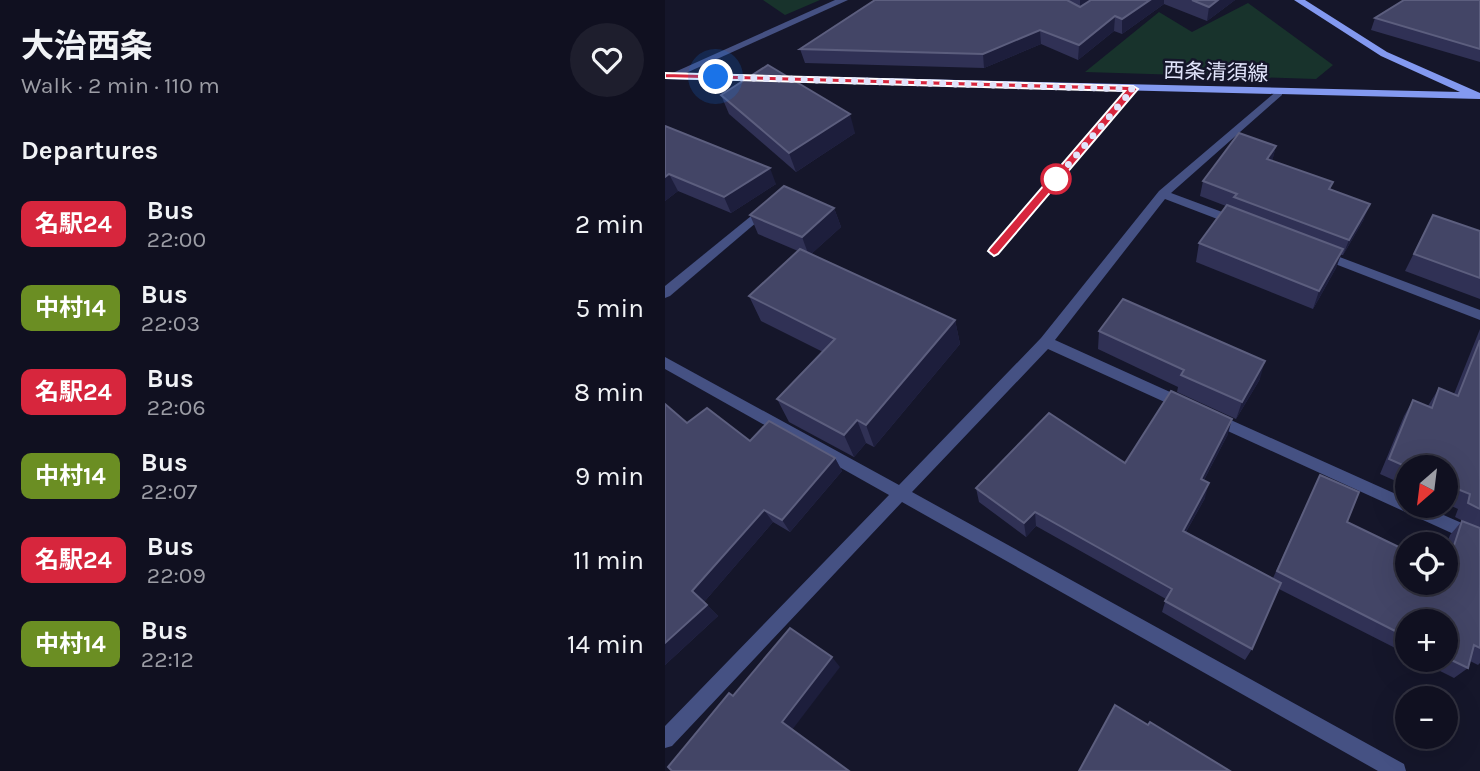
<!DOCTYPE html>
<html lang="en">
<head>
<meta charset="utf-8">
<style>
	:root { --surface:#101020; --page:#1e1e2d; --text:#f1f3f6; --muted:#9c9da5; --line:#30303e }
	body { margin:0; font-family:Karla,"Noto Sans JP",sans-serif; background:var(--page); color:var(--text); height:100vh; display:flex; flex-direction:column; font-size:26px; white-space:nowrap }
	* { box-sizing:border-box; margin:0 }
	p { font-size:23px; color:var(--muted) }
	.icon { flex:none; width:38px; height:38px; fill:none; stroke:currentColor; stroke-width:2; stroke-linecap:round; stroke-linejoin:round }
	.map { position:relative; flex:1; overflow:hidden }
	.sheet { display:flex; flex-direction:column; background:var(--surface); width:665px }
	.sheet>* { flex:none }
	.badge { padding:0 14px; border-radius:10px; font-size:24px; line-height:46px }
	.needle { width:46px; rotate:208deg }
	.tools { position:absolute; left:730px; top:455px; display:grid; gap:14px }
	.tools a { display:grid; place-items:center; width:63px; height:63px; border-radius:50%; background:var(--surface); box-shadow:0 7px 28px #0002,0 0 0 2px var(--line); font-size:35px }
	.you { position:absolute; width:35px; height:35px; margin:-18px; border:5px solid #fff; border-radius:50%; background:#1a73e8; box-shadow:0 0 0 10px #1a73e833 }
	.map>.badge { position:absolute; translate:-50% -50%; box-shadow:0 0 0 4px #fff }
	h2 { padding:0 21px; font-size:26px; line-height:63px }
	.round { display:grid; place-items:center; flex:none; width:74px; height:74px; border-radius:37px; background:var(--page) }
	.headline { display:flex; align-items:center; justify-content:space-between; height:119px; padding:0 21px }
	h1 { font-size:33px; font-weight:700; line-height:52px }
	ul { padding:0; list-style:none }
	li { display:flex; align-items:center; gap:21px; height:84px; padding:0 21px }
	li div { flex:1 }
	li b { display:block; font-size:26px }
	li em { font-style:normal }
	li .badge { min-width:77px; font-weight:700; text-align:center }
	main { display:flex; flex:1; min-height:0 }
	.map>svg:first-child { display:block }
	.green { fill:#18332c }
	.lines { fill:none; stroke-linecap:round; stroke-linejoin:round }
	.lane { fill:#455183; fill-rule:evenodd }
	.street { fill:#455183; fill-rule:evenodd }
	.secondary { fill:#8399f0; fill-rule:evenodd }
	.wall { fill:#303155 }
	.shaded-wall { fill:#1d1e3c }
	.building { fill:#434566; stroke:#5c5e7e; stroke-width:2 }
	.line { fill:#d7263d; stroke:#fff; stroke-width:2 }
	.walk { stroke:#e1e4fb; stroke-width:7; stroke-dasharray:0 12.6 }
	.stop-dot { fill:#fff; stroke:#d7263d; stroke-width:3.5 }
	.labels { text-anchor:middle; stroke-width:5; stroke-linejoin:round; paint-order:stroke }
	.far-street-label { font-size:21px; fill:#e1e4fb; stroke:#15162a }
</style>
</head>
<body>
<main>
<section class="sheet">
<div class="headline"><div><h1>大治西条</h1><p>Walk · 2 min · 110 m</p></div><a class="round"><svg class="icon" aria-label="heart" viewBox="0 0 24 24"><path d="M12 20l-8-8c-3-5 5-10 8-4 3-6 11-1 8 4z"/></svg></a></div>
<h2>Departures</h2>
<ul>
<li><span class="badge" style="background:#d7263d;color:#fff">名駅24</span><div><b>Bus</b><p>22:00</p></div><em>2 min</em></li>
<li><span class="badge" style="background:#6b8e23;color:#fff">中村14</span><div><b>Bus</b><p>22:03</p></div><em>5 min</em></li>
<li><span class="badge" style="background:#d7263d;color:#fff">名駅24</span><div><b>Bus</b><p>22:06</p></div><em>8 min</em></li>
<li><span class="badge" style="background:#6b8e23;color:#fff">中村14</span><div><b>Bus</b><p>22:07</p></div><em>9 min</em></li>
<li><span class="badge" style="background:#d7263d;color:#fff">名駅24</span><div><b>Bus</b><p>22:09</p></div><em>11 min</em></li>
<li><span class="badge" style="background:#6b8e23;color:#fff">中村14</span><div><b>Bus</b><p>22:12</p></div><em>14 min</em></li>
</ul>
</section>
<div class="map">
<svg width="815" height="771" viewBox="0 0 815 771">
	<rect width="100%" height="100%" fill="#15162a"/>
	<!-- green -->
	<g class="green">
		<polygon points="98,0 155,0 120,15"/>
		<polygon points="583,3 668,65 651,79 420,72 494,12 527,32"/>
	</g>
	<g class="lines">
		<!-- lane -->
		<g class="lane">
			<polygon points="468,85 473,88 472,90 333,255 325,255 323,252 325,249 464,86"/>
			<polygon points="102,203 106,204 106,210 5,296 0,298 0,286"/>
		</g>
		<!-- street -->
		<g class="street">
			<polygon points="170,0 183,0 10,78 1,76"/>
			<polygon points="613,90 617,91 617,95 506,193 576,219 576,225 568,225 500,199 390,340 525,401 527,405 525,409 515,409 383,349 247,492 739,764 741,771 713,771 237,502 7,746 0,748 0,726 224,495 0,369 0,357 234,485 376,338 494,191"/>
			<polygon points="656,250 815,310 815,320 652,257 650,254"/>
			<polygon points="548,412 742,499 742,506 758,506 815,531 815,546 543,422 541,418 543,414"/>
		</g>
		<!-- secondary -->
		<polygon class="secondary" points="629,0 640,0 722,52 815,93 815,99 0,79 0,73 795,92 716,56"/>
	</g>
	<!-- wall -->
	<g class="wall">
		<polygon points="210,0 570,0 542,21 499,4 457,34 449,31 413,60 376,44 319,68 140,63 135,49"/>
		<polygon points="815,0 815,62 706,30 710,18"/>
		<polygon points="56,95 190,133 131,172 64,114"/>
		<polygon points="0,126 111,184 66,213 13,191 0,201"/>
		<polygon points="611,146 607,161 668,182 665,189 699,219 678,255 676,255 671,268 648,309 531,262 534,243 561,206 535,196 538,181"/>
		<polygon points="169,208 176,227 146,254 290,320 295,344 209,447 201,443 189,457 124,422 112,399 158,352 96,321 84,296 133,251 93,234 85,215"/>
		<polygon points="768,215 815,231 815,299 740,271"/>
		<polygon points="815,329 815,663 813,665 805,661 803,668 789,678 753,660 780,660 780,621 742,621 742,654 614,589 587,649 580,660 497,612 501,599 371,526 361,537 314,502 311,488 460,463 563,434 539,480 540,498 521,532 608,578 655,475 682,522 780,583 780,548 785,535 797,521 804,524 790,517 793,509 780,503 780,467 742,467 742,486 715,474 739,416 748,400 763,406 774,388 789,394"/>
		<polygon points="434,331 595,379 571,419 512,392 513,387 433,349"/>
		<polygon points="22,423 85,441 170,458 177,471 125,532 108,522 39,602 53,616 0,665"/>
	</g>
	<!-- shaded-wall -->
	<g class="shaded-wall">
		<polygon points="415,0 428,0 415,9"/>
		<polygon points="485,0 499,0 499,4 457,34 457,19"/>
		<polygon points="553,0 570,0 542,21 544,7"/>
		<polygon points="450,16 449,31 413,60 414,45"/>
		<polygon points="375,30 376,44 319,68 318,54"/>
		<polygon points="185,114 190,133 131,172 124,153"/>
		<polygon points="611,146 607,162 602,159"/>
		<polygon points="105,168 111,184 66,213 59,197"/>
		<polygon points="4,174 13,191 0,201 0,177"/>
		<polygon points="705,204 699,219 678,255 684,240"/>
		<polygon points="169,208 176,227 144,256 137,237"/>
		<polygon points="678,249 671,268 648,309 654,291"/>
		<polygon points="290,320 295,344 209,447 201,425"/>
		<polygon points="600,361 595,379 571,419 577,402"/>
		<polygon points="567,419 563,434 532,493 536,479"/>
		<polygon points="192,420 201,443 189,457 179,435"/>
		<polygon points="170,458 177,471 125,532 117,520"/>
		<polygon points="544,483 540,498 514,544 518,531"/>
		<polygon points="99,510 108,522 39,602 27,591"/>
		<polygon points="370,512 371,526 361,537 359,523"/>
		<polygon points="42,605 53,616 0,665 0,643"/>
		<polygon points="167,657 175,667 127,730 117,722"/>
	</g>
	<!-- building -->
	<g class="building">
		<polygon points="210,0 402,0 415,7 426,0 485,0 457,19 450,16 414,45 375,30 318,54 135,49"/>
		<polygon points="527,0 553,0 544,7"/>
		<polygon points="739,0 815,0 815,49 710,18"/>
		<polygon points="103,65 185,114 124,153 56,95"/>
		<polygon points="0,126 105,168 59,197 4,174 0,177"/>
		<polygon points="574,133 611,146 602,159 668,182 664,189 705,204 684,240 569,197 572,194 538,181"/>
		<polygon points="119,186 169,208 137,237 85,215"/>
		<polygon points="562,205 678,249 654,291 534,243"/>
		<polygon points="768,215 815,231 815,278 749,254"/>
		<polygon points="135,249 290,320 201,425 192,420 179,435 112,399 170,339 84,296"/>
		<polygon points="458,299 600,361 577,402 516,375 519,370 434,331"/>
		<polygon points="815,340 815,509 803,503 805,494 780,484 780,467 742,467 724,459 748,400 767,408 774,388 793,396"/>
		<polygon points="506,391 567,419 536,479 544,483 518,531 616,583 587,649 500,601 507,589 370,512 359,523 311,488 384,413 460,463"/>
		<polygon points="0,404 22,423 42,408 85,441 104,421 170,458 117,520 99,510 27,591 42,605 0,643"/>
		<polygon points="655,475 694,492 682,522 742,551 742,583 780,583 780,569 781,570 797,521 815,528 815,648 809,645 803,668 780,657 780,621 742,621 742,637 612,571"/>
		<polygon points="125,628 167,657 117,722 184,771 7,771 3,767 64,693 68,696"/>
		<polygon points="450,705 483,725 485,722 565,771 414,771"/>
	</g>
	<!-- line -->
	<polygon class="line" points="0,73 468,86 473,89 333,254 329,256 323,251 325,248 460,91 0,78"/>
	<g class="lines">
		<!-- walk -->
		<polyline class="walk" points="51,77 468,89 391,179"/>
	</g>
	<!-- markers -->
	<circle class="stop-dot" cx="391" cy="179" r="14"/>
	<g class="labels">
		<!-- far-street labels -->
		<g class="far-street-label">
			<text transform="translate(551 72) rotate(2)" y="7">西条清須線</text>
		</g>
	</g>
</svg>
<div class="tools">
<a><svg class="needle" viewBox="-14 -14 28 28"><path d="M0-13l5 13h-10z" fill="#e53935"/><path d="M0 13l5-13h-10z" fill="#9c9da5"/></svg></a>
<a><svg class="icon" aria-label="locate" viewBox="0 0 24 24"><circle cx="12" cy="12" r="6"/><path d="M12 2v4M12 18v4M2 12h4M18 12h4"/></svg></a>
<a>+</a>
<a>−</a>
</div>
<div class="you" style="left:51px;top:77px"></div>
</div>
</main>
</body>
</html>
